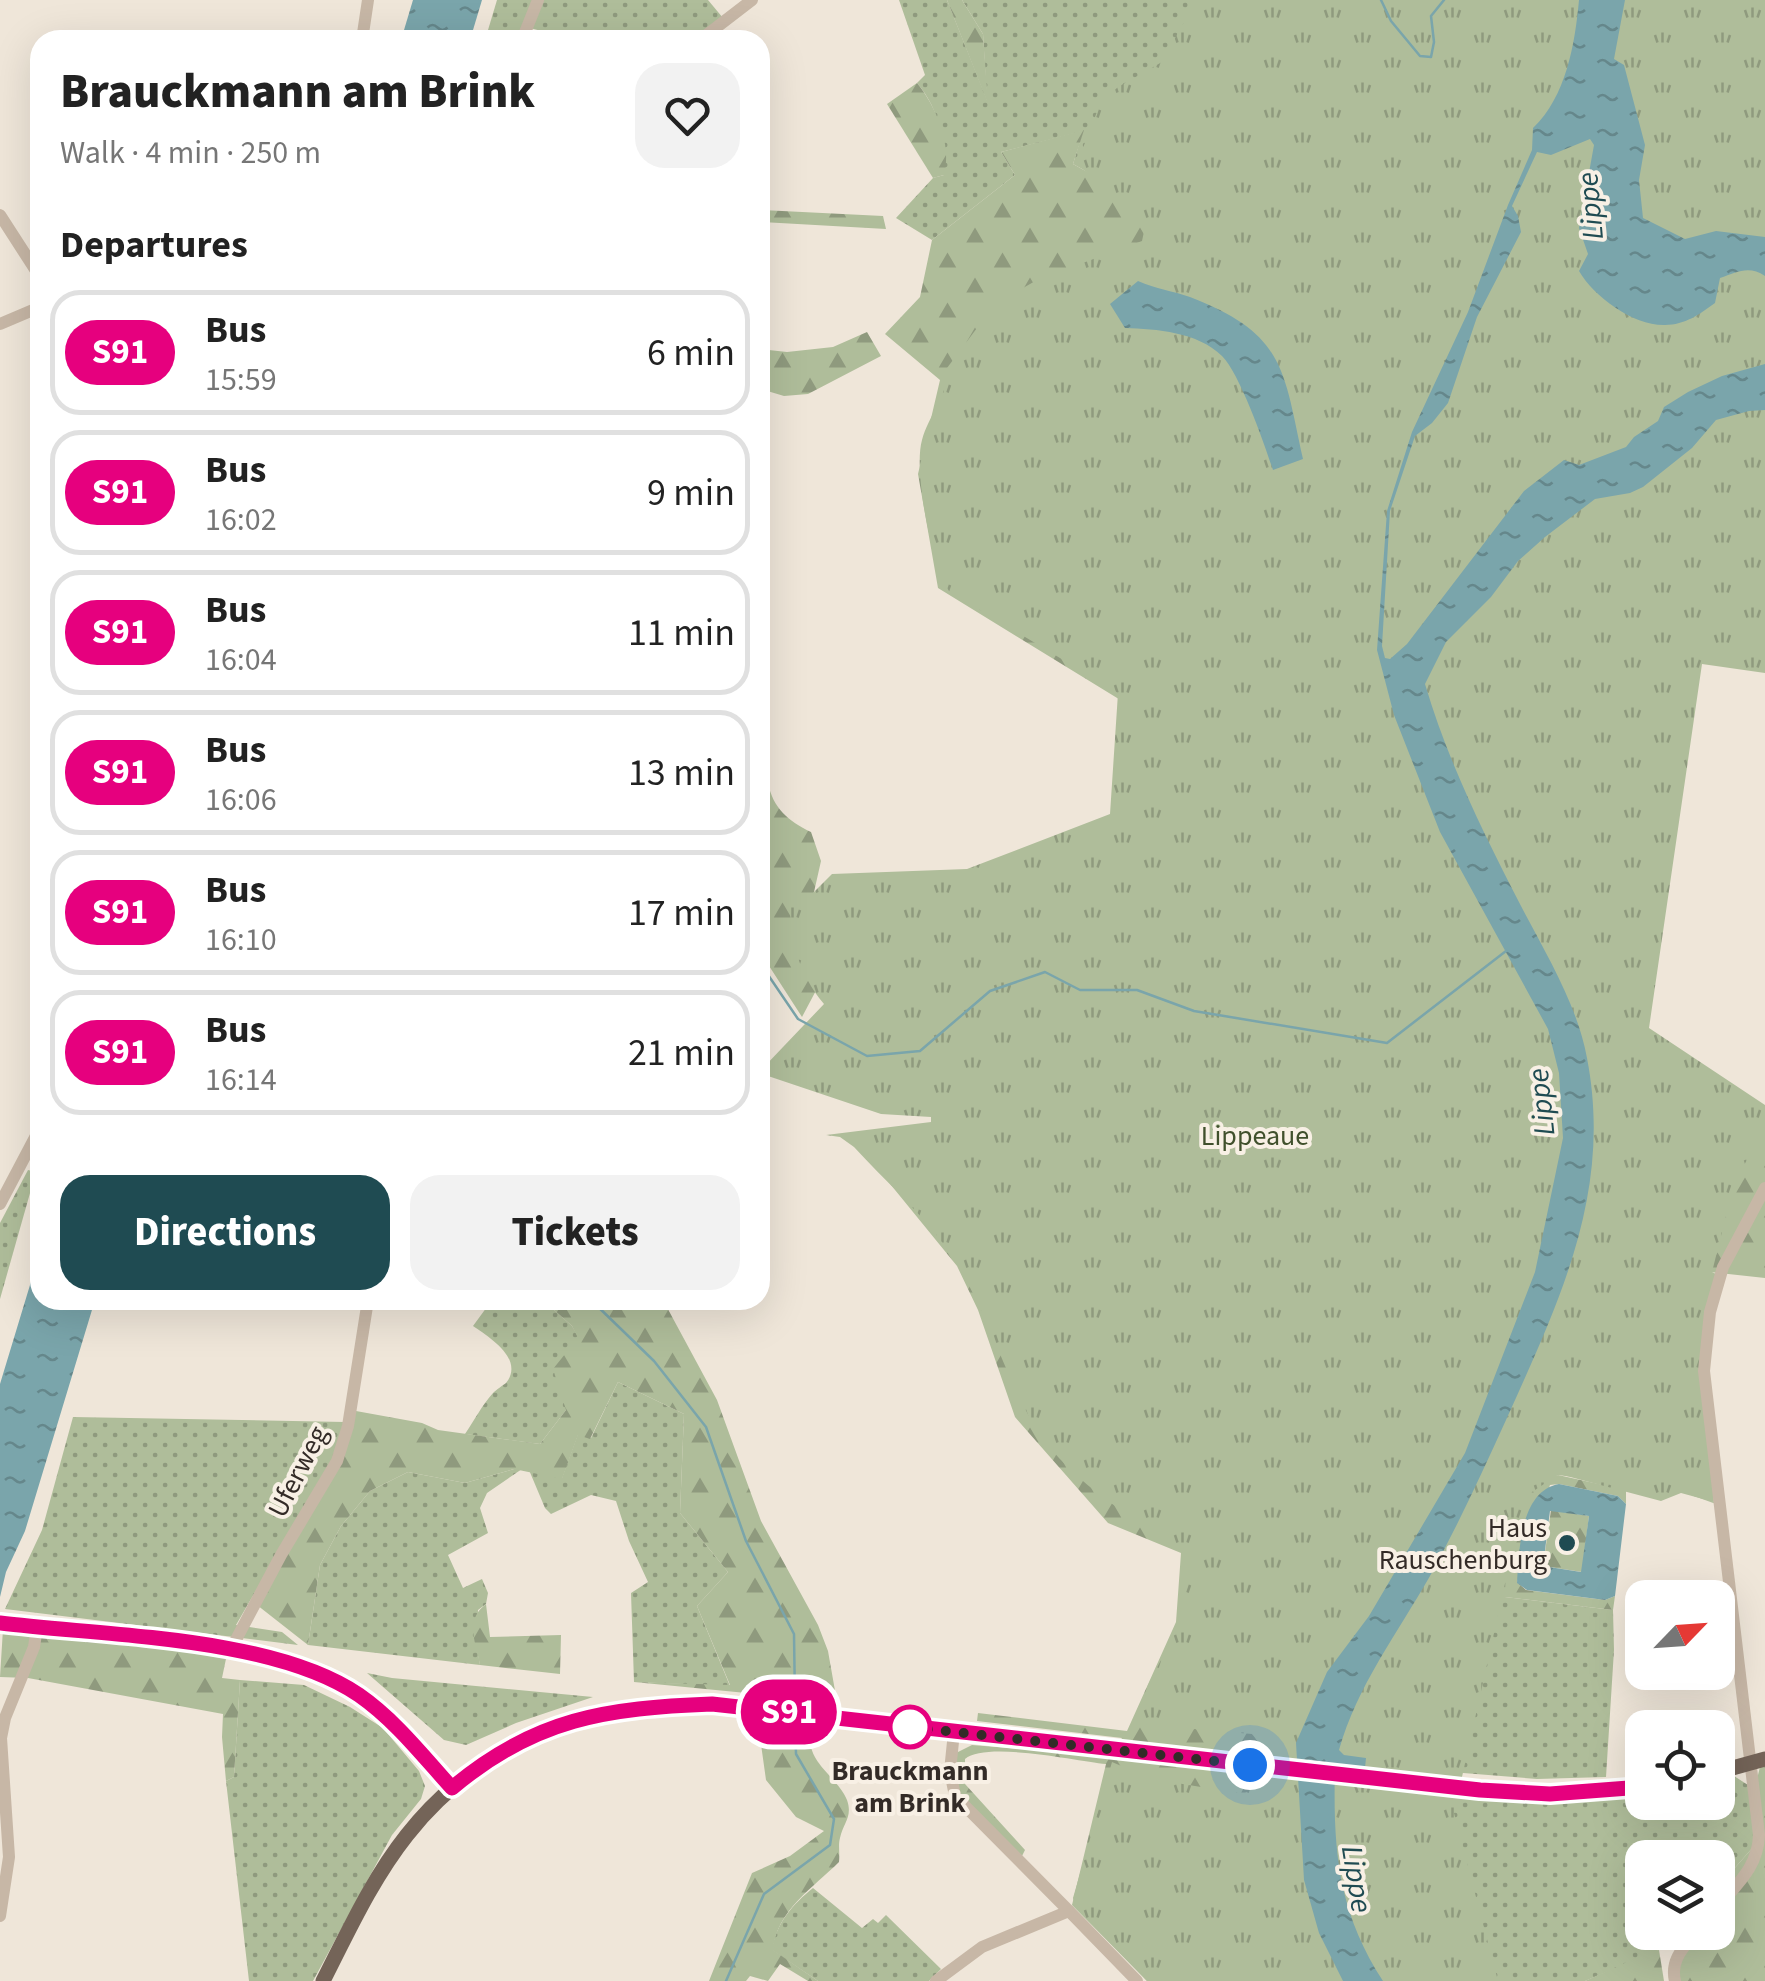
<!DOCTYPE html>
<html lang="en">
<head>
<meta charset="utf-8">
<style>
	:root { --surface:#fff; --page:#f2f2f2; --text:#222; --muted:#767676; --line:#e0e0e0; --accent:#1f4b52 }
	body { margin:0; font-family:"Source Sans 3",sans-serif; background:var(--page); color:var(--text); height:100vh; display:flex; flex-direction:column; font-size:38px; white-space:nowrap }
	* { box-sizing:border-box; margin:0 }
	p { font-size:32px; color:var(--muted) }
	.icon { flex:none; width:55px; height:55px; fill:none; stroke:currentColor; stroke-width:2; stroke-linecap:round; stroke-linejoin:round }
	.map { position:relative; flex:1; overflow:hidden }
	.side { position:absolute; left:30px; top:30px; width:740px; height:1280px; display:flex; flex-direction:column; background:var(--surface); border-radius:30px; box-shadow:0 10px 40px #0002 }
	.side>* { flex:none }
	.badge { padding:0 20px; border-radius:32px; font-size:35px; line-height:65px }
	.needle { width:65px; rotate:65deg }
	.controls { position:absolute; left:1625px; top:1580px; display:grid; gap:20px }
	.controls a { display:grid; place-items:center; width:110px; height:110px; border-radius:20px; background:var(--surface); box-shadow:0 10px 40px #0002; font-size:50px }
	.you { position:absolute; width:50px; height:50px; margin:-25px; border:8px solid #fff; border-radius:50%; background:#1a73e8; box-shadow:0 0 0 15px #1a73e833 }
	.map>.badge { position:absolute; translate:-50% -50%; box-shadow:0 0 0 5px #fff }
	h2 { padding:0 30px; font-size:38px; line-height:90px }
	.round { display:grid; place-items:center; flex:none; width:105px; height:105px; border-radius:30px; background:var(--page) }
	.headline { display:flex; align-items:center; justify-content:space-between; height:170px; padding:0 30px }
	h1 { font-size:48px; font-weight:800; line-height:75px }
	.primary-button { display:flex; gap:20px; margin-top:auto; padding:20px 30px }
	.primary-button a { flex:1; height:115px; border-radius:30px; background:var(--accent); color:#fff; font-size:40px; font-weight:800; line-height:115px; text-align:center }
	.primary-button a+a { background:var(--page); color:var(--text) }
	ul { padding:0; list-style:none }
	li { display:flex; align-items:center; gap:30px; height:125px; margin:0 20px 15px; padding:0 10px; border:5px solid var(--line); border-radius:30px }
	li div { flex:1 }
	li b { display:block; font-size:38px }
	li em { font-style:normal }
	li .badge { min-width:110px; font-weight:700; text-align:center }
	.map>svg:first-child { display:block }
	.grass { fill:url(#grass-dots) }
	.forest { fill:url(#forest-firs) }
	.park { fill:url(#park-tufts) }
	.water { fill:url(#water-ripples); fill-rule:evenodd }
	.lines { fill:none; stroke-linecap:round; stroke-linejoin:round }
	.stream { stroke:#7aa5ab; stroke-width:2.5 }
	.minor { stroke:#c7b7a6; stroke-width:12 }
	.major { stroke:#746458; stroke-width:15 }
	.line-casing { stroke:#fff; stroke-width:22 }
	.line { stroke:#e6007e; stroke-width:15 }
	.walk { stroke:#332b27; stroke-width:10; stroke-dasharray:0 18 }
	.poi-dot { fill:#1f4b52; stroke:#f8f0e5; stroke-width:4 }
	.stop-dot { fill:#fff; stroke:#e6007e; stroke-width:5 }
	.labels { text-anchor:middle; stroke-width:8; stroke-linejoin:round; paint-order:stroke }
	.park-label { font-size:28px; fill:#40502c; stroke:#f8f0e5 }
	.street-label { font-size:28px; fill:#332b27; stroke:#f8f0e5 }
	.poi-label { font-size:28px; fill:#332b27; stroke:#f8f0e5; text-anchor:end }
	.stop-label { font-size:28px; font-weight:bold; fill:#332b27; stroke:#f8f0e5 }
	.water-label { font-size:30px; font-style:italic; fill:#1f4b52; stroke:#f8f0e5 }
</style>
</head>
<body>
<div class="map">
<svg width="1765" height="1981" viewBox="0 0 1765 1981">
	<defs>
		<pattern id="grass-dots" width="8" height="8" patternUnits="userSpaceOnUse" patternTransform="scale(2.5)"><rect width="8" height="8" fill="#afbd9a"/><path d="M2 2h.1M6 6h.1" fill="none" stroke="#8f9a7e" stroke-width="1.8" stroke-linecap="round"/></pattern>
		<pattern id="forest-firs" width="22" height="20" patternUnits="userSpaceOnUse" patternTransform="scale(2.5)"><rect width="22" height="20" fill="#afbd9a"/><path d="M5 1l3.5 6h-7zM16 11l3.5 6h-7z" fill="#8f9a7e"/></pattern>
		<pattern id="park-tufts" width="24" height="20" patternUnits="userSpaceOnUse" patternTransform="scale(2.5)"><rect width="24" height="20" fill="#afbd9a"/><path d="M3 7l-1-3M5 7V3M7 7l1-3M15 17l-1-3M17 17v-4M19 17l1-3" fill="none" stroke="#8f9a7e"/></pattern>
		<pattern id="water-ripples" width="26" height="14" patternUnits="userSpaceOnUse" patternTransform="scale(2.5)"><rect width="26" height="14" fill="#7aa5ab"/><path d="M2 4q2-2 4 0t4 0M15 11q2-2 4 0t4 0" fill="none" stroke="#65878b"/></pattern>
	</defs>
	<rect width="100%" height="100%" fill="#efe6d9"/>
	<!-- grass -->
	<g class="grass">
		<polygon points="497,0 534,0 518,40 485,40"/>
		<polygon points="541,0 708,0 723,18 695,40 575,40 530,28"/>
		<path d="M899 0H947L987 100 983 34 962 0H1197L1122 191 1073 164 1083 131 1001 152 1015 175 932 240 896 218 933 178 944 175C943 140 941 111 917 83L925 75Z"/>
		<polygon points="28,1170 36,1172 0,1299 0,1223"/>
		<path d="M492 1300H543L572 1326 579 1338 566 1410 540 1444 465 1434C474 1421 482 1405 493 1393 496 1390 503 1385 506 1383 525 1359 489 1337 473 1326Z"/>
		<polygon points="1567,1379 1716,1504 1680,1491 1558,1475 1548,1478 1505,1597 1613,1610 1614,1650 1606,1777 1537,1779 1375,1766"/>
		<polygon points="618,1382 684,1414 680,1513 728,1572 697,1606 730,1686 634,1682 631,1593 648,1582 629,1541 616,1501 591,1495 551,1514 545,1508 529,1470 562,1478 578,1434 591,1438"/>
		<polygon points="73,1417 345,1422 333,1458 236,1625 282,1632 298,1645 5,1609 42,1530"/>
		<polygon points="514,1469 522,1469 487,1493 480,1508 488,1533 448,1555 463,1588 482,1579 488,1593 486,1604 478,1610 477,1647 480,1665 308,1645 320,1565 341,1526 370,1491 408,1472 465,1483"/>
		<polygon points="367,1673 392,1678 593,1697 516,1723 466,1745 444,1740"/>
		<polygon points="240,1680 304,1685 350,1707 383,1728 419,1771 425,1786 421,1799 392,1835 313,1981 249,1981 226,1781 234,1777"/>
		<path d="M1734 1776 1748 1785 1755 1845 1718 1887V1858H1642V1932L1663 1933 1651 1936 1659 1950 1585 1981H1383L1373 1788C1462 1798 1554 1811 1642 1795V1802H1718V1780Z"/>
		<path d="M813 1888 862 1928 873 1919 878 1923 886 1915 941 1969 929 1981H818L772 1950C776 1923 793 1904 813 1888Z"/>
	</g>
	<!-- forest -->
	<g class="forest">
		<polygon points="947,0 962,0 983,34 988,104"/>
		<path d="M917 83C936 106 952 145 944 175L933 178 887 104Z"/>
		<polygon points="1084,130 1073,164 1122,191 1154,227 1122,701 938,588 918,474 940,380 885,334 920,297 932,240 1015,175 1001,152"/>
		<polygon points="760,210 883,216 886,229 760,222"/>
		<polygon points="867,332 881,356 808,394 784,396 764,390 760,383 760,349 787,352 833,347"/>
		<path d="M760 778 768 783C773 808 788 821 811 832L821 861 812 901 820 983 802 1017 760 952Z"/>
		<polygon points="1765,1118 1765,1278 1710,1272 1733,1183"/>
		<path d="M882 1174 1167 1397 1252 1734 1296 1743 1203 1981H1147L1072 1905 1106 1764C1077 1761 986 1741 965 1759V1784L1025 1850 1021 1858 959 1795 956 1785V1753L972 1745 1110 1756 1122 1738 977 1721 978 1713 1127 1731 1176 1622 1181 1553 1108 1523 1015 1417 978 1310 957 1266Z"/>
		<polygon points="543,1300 663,1300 717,1400 761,1521 818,1625 828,1651 837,1702 634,1682 730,1685 697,1606 728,1572 680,1513 684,1414 618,1382 590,1439 578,1435 562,1479 514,1469 465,1483 408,1472 370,1491 341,1526 320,1565 308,1645 257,1605 356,1411 422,1423 438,1430 540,1444 566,1410 553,1369 578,1338 572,1326"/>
		<path d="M1558 1475 1626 1490V1504L1618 1496 1559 1484 1550 1485 1517 1582 1526 1590 1605 1600 1615 1596 1613 1610 1505 1597C1506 1554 1508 1489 1558 1475Z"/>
		<polygon points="1551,1510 1589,1516 1582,1572 1543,1566"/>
		<path d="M486 1604 490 1637 561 1635 560 1674 480 1665C476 1642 464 1621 486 1604Z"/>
		<polygon points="3,1629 227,1654 222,1678 240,1680 234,1777 226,1781 222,1737 223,1714 28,1678 0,1677"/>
		<path d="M767 1718 823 1725 811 1733C805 1762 837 1776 847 1800 853 1817 843 1823 840 1838 838 1845 840 1854 839 1862 814 1887 776 1911 773 1950L818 1981H808L780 1964 768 1981 750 1976 746 1981H709L752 1873 790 1856 824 1831 796 1817 766 1780 759 1730Z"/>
		<polygon points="1765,1765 1765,1981 1680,1981 1677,1971 1691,1933 1718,1932 1718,1887 1755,1845 1756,1783 1760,1767"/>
		<polygon points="1659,1950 1664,1981 1585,1981 1651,1951"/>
	</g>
	<!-- park -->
	<path class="park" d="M1196 0H1765V673L1702 664 1649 1028 1765 1105V1126L1734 1184 1712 1272 1718 1275 1700 1358 1714 1502 1681 1493 1661 1501 1559 1474 1532 1492 1520 1516 1454 1813 1498 1981H1147L1075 1906 1073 1898 1112 1762 1152 1779 1244 1794C1266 1778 1269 1754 1252 1734L1147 1725 1135 1719 1148 1685 1173 1637 1194 1556C1137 1521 1065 1481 1031 1420 1000 1364 984 1302 947 1249 921 1212 884 1180 854 1147L840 1137 826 1135 931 1122V1117L881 1114 768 1076 763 1068 824 1004C797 972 789 935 790 895L812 894 832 874 967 869 1110 814 1118 693 949 591C932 565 913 471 922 440 929 414 949 395 947 368L986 316 1009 296 1037 280 1142 241 1146 222 1084 170 1080 163 1081 153 1100 104 1118 87 1162 62Z"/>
	<!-- water -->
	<g class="water">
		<polygon points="413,0 482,0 470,40 401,40"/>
		<path d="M1579 0H1625L1614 59 1624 65 1645 145 1639 180 1643 218 1685 239 1716 231 1765 237V276C1749 265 1737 272 1720 278L1715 303C1700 314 1685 325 1665 325 1634 326 1594 297 1579 271L1588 254 1579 228 1594 145 1590 139 1551 155 1537 152 1512 206 1518 216 1521 232 1477 317 1448 403 1432 423 1415 436 1390 511 1382 646 1385 658 1390 659 1407 644 1524 491 1564 460 1579 465 1626 447 1634 437 1658 421 1664 407 1688 392 1722 376 1765 364V410L1749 411 1716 420 1692 448 1643 487 1630 493 1595 499 1545 537 1518 561 1491 597 1446 642 1425 684C1448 762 1484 834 1521 906 1546 954 1577 1004 1587 1058 1613 1192 1559 1302 1506 1420 1482 1473 1458 1525 1430 1576 1397 1634 1357 1686 1339 1750L1344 1755 1366 1758 1365 1768 1335 1766C1333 1848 1337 1910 1383 1981H1343L1319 1933 1304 1880 1296 1743 1327 1672 1369 1616 1465 1453 1535 1272 1563 1138 1559 1073 1548 1029 1440 832 1394 715 1377 650 1387 511 1412 432 1468 312 1508 205 1532 150 1533 128C1566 97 1575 44 1579 0Z"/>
		<path d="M1138 281C1156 289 1173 291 1190 297 1285 334 1283 368 1303 459L1273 470C1264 443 1240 374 1222 356 1198 332 1156 329 1125 328L1110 304Z"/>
		<polygon points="40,1252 40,1300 95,1300 25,1531 6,1572 0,1597 0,1384"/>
		<path d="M1559 1484 1618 1496 1626 1504 1615 1596 1605 1600 1527 1590 1517 1583C1519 1551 1520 1491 1559 1484ZM1550 1511 1589 1516 1581 1572 1543 1566Z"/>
	</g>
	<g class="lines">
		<!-- stream -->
		<g class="stream">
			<polyline points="1381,0 1391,21 1420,56 1431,57 1434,42 1431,16 1444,0"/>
			<polyline points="760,963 798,1019 867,1056 920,1051 990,991 1045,972 1080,990 1137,990 1194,1011 1387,1043 1506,951"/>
			<polyline points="591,1300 654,1361 706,1427 746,1541 794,1634 795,1703"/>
			<polyline points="726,1981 764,1894 830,1845 834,1819 796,1754 795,1721"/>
		</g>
		<!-- minor -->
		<g class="minor">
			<polyline points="362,40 368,0"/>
			<polyline points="522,40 538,0"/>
			<polyline points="700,40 752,0"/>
			<polyline points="0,215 40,277"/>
			<polyline points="0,324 40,307"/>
			<polyline points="0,1204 40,1128"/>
			<polyline points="230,1651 281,1555 337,1461 348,1426 368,1300"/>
			<path d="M1718 1907C1737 1884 1758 1867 1759 1835L1704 1371 1710 1312 1723 1267 1765 1188"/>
			<polyline points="1069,1911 1137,1981"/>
			<polyline points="0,1916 9,1857 1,1738 5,1718 34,1647 37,1627"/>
			<polyline points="936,1981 982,1947 1069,1911 955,1796 950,1771 954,1732"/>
			<path d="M1675 1981C1670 1960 1683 1948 1696 1932"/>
		</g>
		<!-- major -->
		<g class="major">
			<path d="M0 1623C105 1635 272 1636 359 1695 395 1720 423 1756 452 1787"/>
			<polyline points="1718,1772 1765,1759"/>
			<path d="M323 1981C348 1932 372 1879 407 1835 487 1733 608 1698 734 1705L1481 1790 1549 1794 1642 1787"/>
		</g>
	</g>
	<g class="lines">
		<defs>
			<path id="line" d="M0 1623C105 1636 272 1636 359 1695 395 1720 423 1756 452 1788 535 1718 607 1708 712 1704L1480 1790 1550 1794 1642 1787"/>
		</defs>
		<!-- line casing -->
		<use href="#line" class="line-casing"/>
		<!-- line -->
		<use href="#line" class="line"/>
		<!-- walk -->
		<polyline class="walk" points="910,1727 1250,1765"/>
	</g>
	<!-- markers -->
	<circle class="poi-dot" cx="1567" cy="1543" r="10"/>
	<circle class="stop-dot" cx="910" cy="1727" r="20"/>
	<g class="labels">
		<!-- park labels -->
		<g class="park-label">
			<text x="1255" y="1145">Lippeaue</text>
		</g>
		<!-- street labels -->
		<g class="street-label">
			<text transform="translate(297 1471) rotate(-63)" y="10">Uferweg</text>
		</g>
		<!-- poi labels -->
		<g class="poi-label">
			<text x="1547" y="1537">Haus<tspan x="1547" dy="32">Rauschenburg</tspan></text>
		</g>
		<!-- stop labels -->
		<g class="stop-label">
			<text x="910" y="1780">Brauckmann<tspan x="910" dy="32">am Brink</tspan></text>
		</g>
		<!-- water labels -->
		<g class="water-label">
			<text transform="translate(1590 206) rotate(-95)" y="10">Lippe</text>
			<text transform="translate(1541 1102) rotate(-96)" y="10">Lippe</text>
			<text transform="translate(1357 1879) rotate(81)" y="10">Lippe</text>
		</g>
	</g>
</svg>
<div class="controls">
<a><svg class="needle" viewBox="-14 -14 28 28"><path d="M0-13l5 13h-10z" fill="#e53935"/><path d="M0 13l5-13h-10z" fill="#767676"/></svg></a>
<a><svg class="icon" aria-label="locate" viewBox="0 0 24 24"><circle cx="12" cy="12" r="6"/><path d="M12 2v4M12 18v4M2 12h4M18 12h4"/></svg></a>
<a><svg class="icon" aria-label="layers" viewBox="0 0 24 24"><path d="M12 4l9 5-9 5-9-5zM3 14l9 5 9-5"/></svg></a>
</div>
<div class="you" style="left:1250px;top:1765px"></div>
<b class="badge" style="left:789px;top:1712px;background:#e6007e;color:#fff">S91</b>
<section class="side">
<div class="headline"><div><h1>Brauckmann am Brink</h1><p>Walk · 4 min · 250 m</p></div><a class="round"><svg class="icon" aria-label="heart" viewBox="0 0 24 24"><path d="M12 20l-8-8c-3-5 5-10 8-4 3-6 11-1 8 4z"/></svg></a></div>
<h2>Departures</h2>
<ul>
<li><span class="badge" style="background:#e6007e;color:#fff">S91</span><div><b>Bus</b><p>15:59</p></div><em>6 min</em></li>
<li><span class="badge" style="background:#e6007e;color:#fff">S91</span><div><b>Bus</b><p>16:02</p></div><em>9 min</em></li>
<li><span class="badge" style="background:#e6007e;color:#fff">S91</span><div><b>Bus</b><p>16:04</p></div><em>11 min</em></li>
<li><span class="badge" style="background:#e6007e;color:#fff">S91</span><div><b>Bus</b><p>16:06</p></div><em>13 min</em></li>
<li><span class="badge" style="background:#e6007e;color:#fff">S91</span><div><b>Bus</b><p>16:10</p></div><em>17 min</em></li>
<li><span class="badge" style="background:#e6007e;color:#fff">S91</span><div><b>Bus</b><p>16:14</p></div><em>21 min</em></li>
</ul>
<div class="primary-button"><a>Directions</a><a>Tickets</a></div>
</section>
</div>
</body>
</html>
